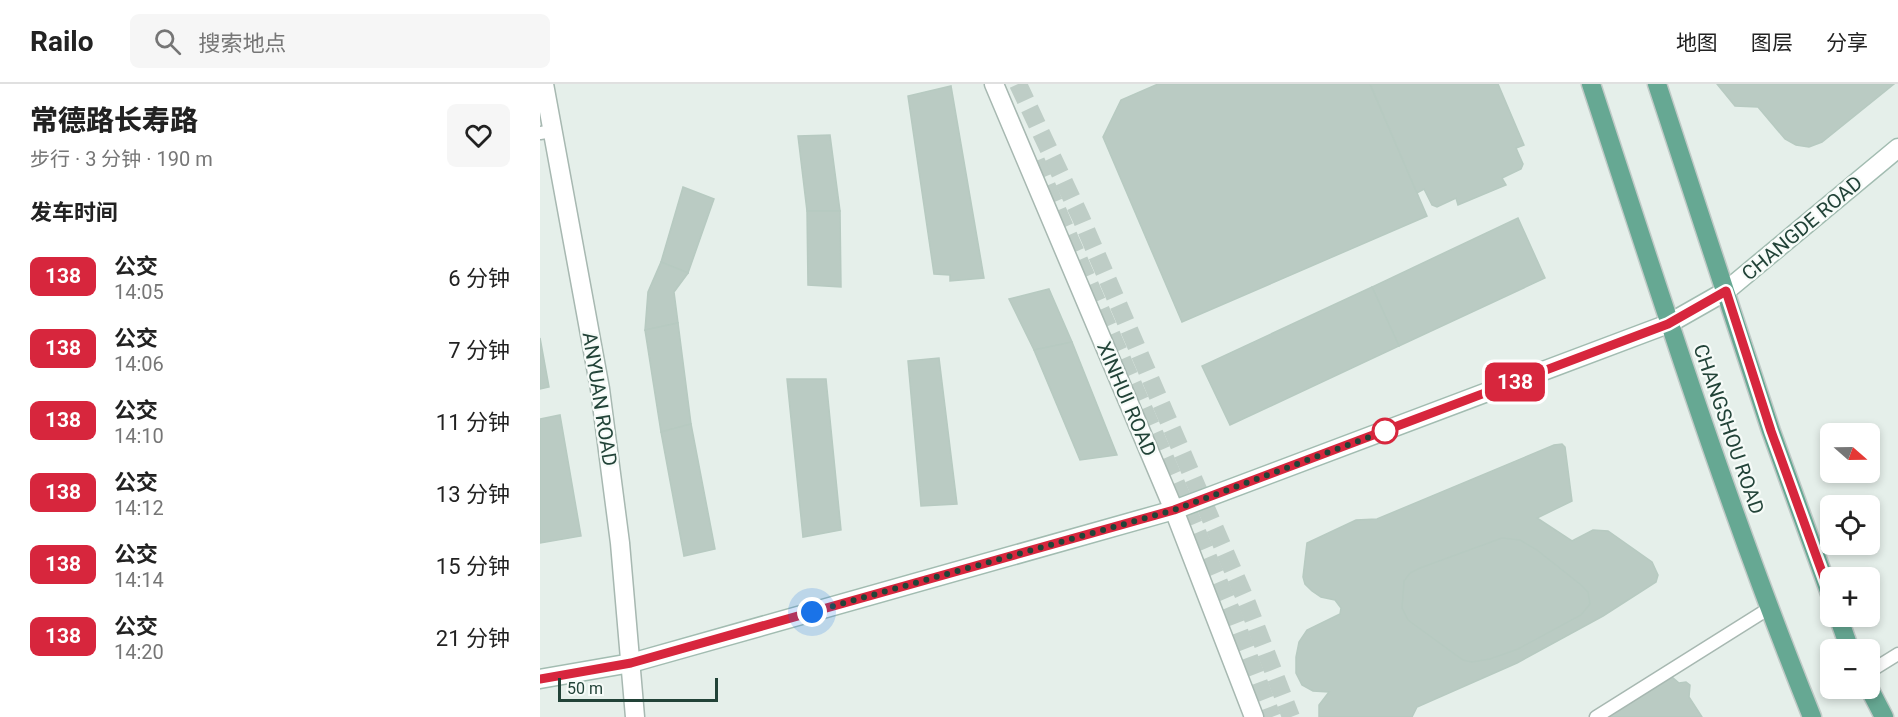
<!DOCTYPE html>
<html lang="zh">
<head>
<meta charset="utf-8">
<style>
	:root { --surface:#fff; --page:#f6f6f6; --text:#222; --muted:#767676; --line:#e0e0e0 }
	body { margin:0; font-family:Roboto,"Noto Sans SC",sans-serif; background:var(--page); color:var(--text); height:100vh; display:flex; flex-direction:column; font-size:22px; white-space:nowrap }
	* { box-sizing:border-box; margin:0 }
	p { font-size:20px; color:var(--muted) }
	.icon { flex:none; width:33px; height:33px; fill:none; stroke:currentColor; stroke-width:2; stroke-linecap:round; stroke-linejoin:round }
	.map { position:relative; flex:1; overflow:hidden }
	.side { display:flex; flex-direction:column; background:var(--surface); width:540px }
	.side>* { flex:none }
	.badge { padding:0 12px; border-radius:9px; font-size:21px; line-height:39px }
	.needle { width:39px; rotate:110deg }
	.fabs { position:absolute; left:1280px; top:339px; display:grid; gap:12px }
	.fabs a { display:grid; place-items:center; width:60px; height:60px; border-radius:9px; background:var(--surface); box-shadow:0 3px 9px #0003; font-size:30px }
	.scale { position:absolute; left:18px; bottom:15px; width:160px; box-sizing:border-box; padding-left:6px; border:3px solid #224338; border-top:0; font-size:16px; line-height:21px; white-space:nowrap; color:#224338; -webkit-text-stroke:4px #f6fbf8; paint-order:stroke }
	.you { position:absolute; width:30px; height:30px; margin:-15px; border:4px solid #fff; border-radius:50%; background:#1a73e8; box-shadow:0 0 0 9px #1a73e833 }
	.map>.badge { position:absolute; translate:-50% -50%; box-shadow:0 0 0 3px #fff }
	h2 { padding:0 30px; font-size:22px; line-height:54px }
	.round { display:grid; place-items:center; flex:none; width:63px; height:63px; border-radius:9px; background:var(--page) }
	.headline { display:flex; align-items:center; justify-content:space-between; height:102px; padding:0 30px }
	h1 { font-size:28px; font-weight:800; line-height:45px }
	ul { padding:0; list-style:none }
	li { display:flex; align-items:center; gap:18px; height:72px; padding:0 30px }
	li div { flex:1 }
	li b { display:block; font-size:22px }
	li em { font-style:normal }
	li .badge { min-width:66px; font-weight:700; text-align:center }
	header { display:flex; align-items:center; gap:36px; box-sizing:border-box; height:84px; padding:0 30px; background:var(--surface); border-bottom:2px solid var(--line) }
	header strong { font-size:28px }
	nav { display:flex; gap:33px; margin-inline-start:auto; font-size:21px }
	.search { width:420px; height:54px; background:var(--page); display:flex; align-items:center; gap:15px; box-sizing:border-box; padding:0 21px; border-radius:9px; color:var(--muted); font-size:22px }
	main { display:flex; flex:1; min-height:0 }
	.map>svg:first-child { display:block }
	.building { fill:#bacbc3; stroke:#b7cac1; stroke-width:1.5 }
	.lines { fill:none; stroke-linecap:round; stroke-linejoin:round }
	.trunk-tunnel { stroke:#becdc6; stroke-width:18; stroke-dasharray:18 9; stroke-linecap:butt }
	.service-casing { stroke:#a7b8b1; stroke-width:15 }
	.minor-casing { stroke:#a7b8b1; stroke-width:21 }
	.secondary-casing { stroke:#a2bcb1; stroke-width:21 }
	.primary-casing { stroke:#c1cac7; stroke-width:21 }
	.service { stroke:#fff; stroke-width:12 }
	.minor { stroke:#fff; stroke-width:18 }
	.secondary { stroke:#fff; stroke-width:18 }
	.primary { stroke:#66a893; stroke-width:18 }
	.line-casing { stroke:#fff; stroke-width:14 }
	.line { stroke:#d7263d; stroke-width:9 }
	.walk { stroke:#224338; stroke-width:6; stroke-dasharray:0 10.8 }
	.stop-dot { fill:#fff; stroke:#d7263d; stroke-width:3 }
	.labels { text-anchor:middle; stroke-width:4.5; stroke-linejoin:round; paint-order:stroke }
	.street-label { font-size:20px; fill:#224338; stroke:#f6fbf8 }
</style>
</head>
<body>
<header>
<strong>Railo</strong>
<div class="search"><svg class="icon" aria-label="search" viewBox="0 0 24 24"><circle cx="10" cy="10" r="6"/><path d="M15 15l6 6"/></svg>搜索地点</div>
<nav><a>地图</a><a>图层</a><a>分享</a></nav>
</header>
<main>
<section class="side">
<div class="headline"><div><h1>常德路长寿路</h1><p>步行 · 3 分钟 · 190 m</p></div><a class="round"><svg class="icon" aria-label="heart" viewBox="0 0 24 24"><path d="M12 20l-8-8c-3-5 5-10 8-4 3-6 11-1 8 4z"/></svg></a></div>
<h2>发车时间</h2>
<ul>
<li><span class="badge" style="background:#d7263d;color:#fff">138</span><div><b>公交</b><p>14:05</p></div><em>6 分钟</em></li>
<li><span class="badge" style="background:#d7263d;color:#fff">138</span><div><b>公交</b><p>14:06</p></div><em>7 分钟</em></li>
<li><span class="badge" style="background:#d7263d;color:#fff">138</span><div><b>公交</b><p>14:10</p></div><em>11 分钟</em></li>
<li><span class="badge" style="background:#d7263d;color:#fff">138</span><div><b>公交</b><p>14:12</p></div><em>13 分钟</em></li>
<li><span class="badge" style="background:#d7263d;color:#fff">138</span><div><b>公交</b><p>14:14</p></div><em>15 分钟</em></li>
<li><span class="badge" style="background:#d7263d;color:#fff">138</span><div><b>公交</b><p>14:20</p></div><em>21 分钟</em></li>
</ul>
</section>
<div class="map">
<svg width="1358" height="633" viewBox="0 0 1358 633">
	<rect width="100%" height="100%" fill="#e5efea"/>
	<!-- building -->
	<g class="building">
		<polygon points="618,0 830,0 887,132 642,238 563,53 581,16"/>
		<polygon points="830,0 958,0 984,61 976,64 983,80 981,85 962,94 966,101 918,121 916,114 897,123 892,121 884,105 877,109"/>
		<polygon points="1177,0 1354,0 1282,58 1269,63 1256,61 1245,55 1218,23 1195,22"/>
		<polygon points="411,2 444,194 410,197 410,191 394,190 368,12"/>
		<polygon points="290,51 300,127 267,127 258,52"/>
		<polygon points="143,103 174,115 148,189 121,178"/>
		<polygon points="267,127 300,127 301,203 268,201"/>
		<polygon points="978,134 1005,194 859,262 832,203"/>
		<polygon points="121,178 148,189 134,208 138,239 105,246 108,208"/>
		<polygon points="832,203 859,262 690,341 662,282"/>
		<polygon points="509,205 532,258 494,266 469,215"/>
		<polygon points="138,239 151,340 121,348 105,246"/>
		<polygon points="0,254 9,303 0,305"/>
		<polygon points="532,258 577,371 540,376 494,266"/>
		<polygon points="399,274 417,420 381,422 368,277"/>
		<polygon points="247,295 286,295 301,446 263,453"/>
		<polygon points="20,331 41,452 0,459 0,335"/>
		<polygon points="151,340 175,465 144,472 121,348"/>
		<polygon points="1022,360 1025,363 1032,417 997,434 1032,457 1053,446 1068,447 1112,478 1118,491 1116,498 1063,532 977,579 877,623 872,633 779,633 779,621 789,608 773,607 762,601 756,589 756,573 759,558 767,546 800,530 801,524 795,516 781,513 772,507 765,500 763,493 767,459 816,436 837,435 1014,361"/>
		<polygon points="962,454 980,456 997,466 1041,501 1048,508 1050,520 1041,531 978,565 950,575 932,578 923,576 868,536 862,524 864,497 870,489 880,484"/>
		<polygon points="1132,593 1139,599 1146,598 1150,601 1149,613 1162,633 1067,633"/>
	</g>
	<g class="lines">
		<!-- trunk-tunnel -->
		<g class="trunk-tunnel">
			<polyline points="478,0 541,134 707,519 751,633"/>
			<polyline points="496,77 691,526 732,633"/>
		</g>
		<defs>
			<g id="service">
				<polyline points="0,49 12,47"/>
				<polyline points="1329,588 1358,570"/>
				<polyline points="1056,633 1228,525"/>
			</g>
			<g id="minor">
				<polyline points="4,0 60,305 80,459 95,633"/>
				<polyline points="454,0 634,426 714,633"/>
			</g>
			<polyline id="secondary" points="0,595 91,579 634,426 1128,240 1186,207 1358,64"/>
			<g id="primary">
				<path d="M1051 0C1121 213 1188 425 1272 633"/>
				<polyline points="1117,0 1231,347 1290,510"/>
				<polyline points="1298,532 1310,566"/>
				<polyline points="1329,604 1344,633"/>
			</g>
		</defs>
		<!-- service casing -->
		<use href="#service" class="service-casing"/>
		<!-- minor casing -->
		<use href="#minor" class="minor-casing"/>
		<!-- secondary casing -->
		<use href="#secondary" class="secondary-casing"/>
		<!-- primary casing -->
		<use href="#primary" class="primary-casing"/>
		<!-- service -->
		<use href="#service" class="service"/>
		<!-- minor -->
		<use href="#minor" class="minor"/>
		<!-- secondary -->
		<use href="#secondary" class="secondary"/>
		<!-- primary -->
		<use href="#primary" class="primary"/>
	</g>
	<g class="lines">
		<defs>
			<polyline id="line" points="0,595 91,579 634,426 1128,240 1186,207 1231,347 1290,510"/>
		</defs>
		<!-- line casing -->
		<use href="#line" class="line-casing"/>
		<!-- line -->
		<use href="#line" class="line"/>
		<!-- walk -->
		<polyline class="walk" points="272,528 634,426 845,347"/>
	</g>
	<!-- markers -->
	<circle class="stop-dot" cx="845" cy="347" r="12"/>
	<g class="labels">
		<!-- street labels -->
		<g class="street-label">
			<text transform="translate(1262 144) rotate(-40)" y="7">CHANGDE ROAD</text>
			<text transform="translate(60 315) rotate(81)" y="7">ANYUAN ROAD</text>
			<text transform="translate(587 315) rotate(67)" y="7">XINHUI ROAD</text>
			<text transform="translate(1189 345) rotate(71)" y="7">CHANGSHOU ROAD</text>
		</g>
	</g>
</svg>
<div class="fabs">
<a><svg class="needle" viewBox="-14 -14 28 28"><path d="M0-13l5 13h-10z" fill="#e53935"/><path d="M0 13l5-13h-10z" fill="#767676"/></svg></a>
<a><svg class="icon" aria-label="locate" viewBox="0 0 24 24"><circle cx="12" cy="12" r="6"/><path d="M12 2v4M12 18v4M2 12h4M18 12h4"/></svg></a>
<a>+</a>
<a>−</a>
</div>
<div class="scale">50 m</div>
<div class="you" style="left:272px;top:528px"></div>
<b class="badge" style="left:975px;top:298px;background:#d7263d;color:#fff">138</b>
</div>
</main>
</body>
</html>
